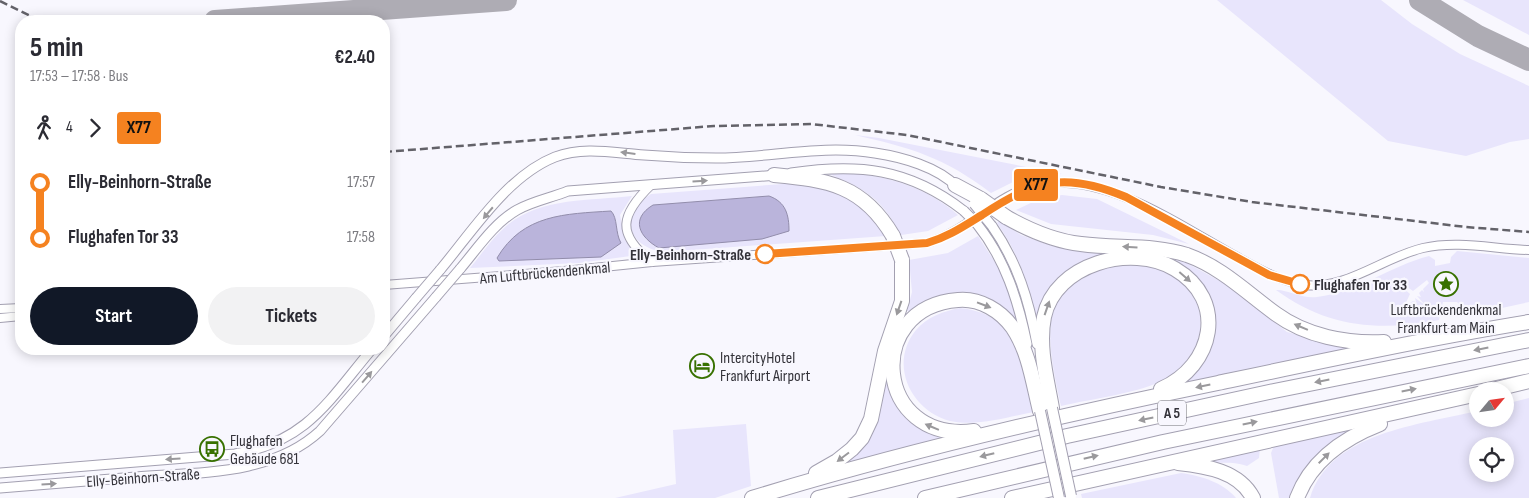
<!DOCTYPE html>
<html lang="en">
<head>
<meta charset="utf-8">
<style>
	:root { --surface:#fff; --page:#f2f2f3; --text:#2b2b33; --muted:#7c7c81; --accent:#111827 }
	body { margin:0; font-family:"Sofia Sans Condensed",sans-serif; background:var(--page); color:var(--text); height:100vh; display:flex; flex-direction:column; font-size:19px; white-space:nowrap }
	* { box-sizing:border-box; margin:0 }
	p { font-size:16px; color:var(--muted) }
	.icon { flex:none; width:28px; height:28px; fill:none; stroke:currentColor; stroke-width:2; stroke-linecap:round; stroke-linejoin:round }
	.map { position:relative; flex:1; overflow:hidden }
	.drawer { position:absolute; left:15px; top:15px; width:375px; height:340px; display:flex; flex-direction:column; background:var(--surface); border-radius:20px; box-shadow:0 2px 12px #0003 }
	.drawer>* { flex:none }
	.badge { padding:0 10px; border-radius:4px; font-size:18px; line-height:32px }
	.needle { width:32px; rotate:61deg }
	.fabs { position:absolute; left:1469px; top:382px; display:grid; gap:10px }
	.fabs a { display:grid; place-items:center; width:45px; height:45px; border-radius:50%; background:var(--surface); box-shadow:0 2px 12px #0003; font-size:25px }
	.map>.badge { position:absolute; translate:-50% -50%; box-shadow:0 0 0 2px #fff }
	.legs { display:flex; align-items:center; gap:8px; height:55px; padding:0 15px; font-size:16px }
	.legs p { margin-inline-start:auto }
	.summary { display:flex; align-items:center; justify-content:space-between; height:85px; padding:0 15px }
	h1 { font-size:28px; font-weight:700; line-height:38px }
	.primary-button { display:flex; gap:10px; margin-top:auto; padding:10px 15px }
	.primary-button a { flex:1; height:58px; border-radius:30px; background:var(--accent); color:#fff; font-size:20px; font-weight:700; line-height:58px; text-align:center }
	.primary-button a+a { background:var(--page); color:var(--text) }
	ul { padding:0 15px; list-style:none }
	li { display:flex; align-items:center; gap:18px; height:55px; font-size:19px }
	li i { display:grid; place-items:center; width:8px; height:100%; margin:0 6px; background:currentColor }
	li i::after { content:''; width:12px; height:12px; margin:-6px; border:4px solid; border-radius:50%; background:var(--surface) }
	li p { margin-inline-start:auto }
	li:first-child i { background:linear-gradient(#0000 50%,currentColor 0) }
	li:last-child i { background:linear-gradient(currentColor 50%,#0000 0) }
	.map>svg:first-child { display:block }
	.green { fill:#e8e5fc; fill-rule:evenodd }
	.water { fill:#bab4db; stroke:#928dab }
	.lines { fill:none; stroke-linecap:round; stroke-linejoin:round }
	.taxiway { stroke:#aeacb4; stroke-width:22 }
	.minor-casing { stroke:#a3a0b1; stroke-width:10 }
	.tertiary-casing { stroke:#a3a0b1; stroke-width:11 }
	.motorway-casing { stroke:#a3a0b1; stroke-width:16 }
	.minor { stroke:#fff; stroke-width:8 }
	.tertiary { stroke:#fff; stroke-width:9 }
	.motorway { stroke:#fff; stroke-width:14 }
	.rail { stroke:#636269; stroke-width:2.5; stroke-dasharray:8 4; stroke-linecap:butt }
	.tertiary-bridge-casing { stroke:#a3a0b1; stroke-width:11; stroke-linecap:butt }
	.secondary-bridge-casing { stroke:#a3a0b1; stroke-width:12; stroke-linecap:butt }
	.motorway-bridge-casing { stroke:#a3a0b1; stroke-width:16; stroke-linecap:butt }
	.tertiary-bridge { stroke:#fff; stroke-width:9 }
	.secondary-bridge { stroke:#fff; stroke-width:10 }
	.motorway-bridge { stroke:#fff; stroke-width:14 }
	.oneway { fill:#9a999c }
	.line-1-casing { stroke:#fff; stroke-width:11 }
	.line-1 { stroke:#f58220; stroke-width:8 }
	.stop-1-dot { fill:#fff; stroke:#f58220; stroke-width:2.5 }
	.labels { text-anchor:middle; stroke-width:4.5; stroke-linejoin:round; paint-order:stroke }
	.shield { fill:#f8f7fe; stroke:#6f6e75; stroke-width:1 }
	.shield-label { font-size:15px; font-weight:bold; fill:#34333a }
	.stop-label { font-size:16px; font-weight:bold; fill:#34333a; stroke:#f8f7fe; text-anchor:end }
	.street-label { font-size:16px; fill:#34333a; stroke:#f8f7fe }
	.poi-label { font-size:16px; fill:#34333a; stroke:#f8f7fe; text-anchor:start }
</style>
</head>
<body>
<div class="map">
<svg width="1529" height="498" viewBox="0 0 1529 498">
	<rect width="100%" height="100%" fill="#f8f7fe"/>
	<!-- green -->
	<g class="green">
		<polygon points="1217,0 1381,0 1412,24 1460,54 1529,86 1529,139 1510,142 1466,156 1388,141"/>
		<polygon points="1463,0 1529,0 1529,35"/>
		<path d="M855 135 879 138 1062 174 1023 177 991 193C944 157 911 148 855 135Z"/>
		<path d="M851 173C892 177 927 188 958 215L928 231 901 235C882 199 866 189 829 174Z"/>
		<path d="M796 183C836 189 863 201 886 236L664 252C626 247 619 213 651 194Z"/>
		<polygon points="1062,195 1097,199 1189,244 1153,235 1051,224 1016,210 1035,201"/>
		<path d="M632 196 620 215 625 240 638 255 579 263 470 268C480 256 490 241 502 230 535 197 589 201 632 196Z"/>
		<path d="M999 221 1021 235 1052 246 1095 252 1158 255 1185 262 1229 286 1287 332 1346 348V352L1180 384C1209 366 1211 345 1212 313L1168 261 1079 266 1037 323C1029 286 1019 254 997 223Z"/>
		<path d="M978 236 1002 273 1017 320 1014 321C990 283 944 286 911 312L907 311 912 292 909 260 948 253Z"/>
		<path d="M1457 251 1529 258V302L1470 315 1457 302H1443L1439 320C1379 332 1326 327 1276 290 1286 289 1302 299 1317 297 1358 292 1390 266 1429 256L1435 260V266L1450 263 1451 257ZM1405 277 1403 284 1413 291 1427 280 1429 283 1423 289 1424 292 1422 290 1419 293 1421 297 1417 296 1425 305 1415 298 1416 302 1413 301 1410 303 1412 306 1409 305 1401 313 1410 294 1401 286 1395 288 1398 281Z"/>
		<path d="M1124 264C1140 266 1158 266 1172 275 1214 302 1208 352 1167 378 1143 393 1090 399 1061 406 1046 335 1033 279 1124 264Z"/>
		<path d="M960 308C1022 315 1021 362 1034 412 1007 417 978 427 950 421 911 411 888 364 916 330 927 317 944 311 960 308Z"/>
		<path d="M887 375C901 425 916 423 962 436L842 464 881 396Z"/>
		<path d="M1529 398V498H1310C1330 432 1420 425 1477 411L1478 419H1505V404ZM1478 446H1505V474H1478Z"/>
		<polygon points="746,424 751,486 715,498 615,498 676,484 673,430"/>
		<path d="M1353 428C1321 449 1305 462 1291 498H1279L1271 453 1274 446Z"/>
		<path d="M1260 448 1259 458 1247 466C1230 460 1219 465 1202 461Z"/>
		<path d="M1181 473C1202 476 1222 482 1236 498H1082L1081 494Z"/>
	</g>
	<!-- water -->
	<g class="water">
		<path d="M769 196C786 202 789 215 789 231L762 239 659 248C639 237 630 219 653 205Z"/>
		<path d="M611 211C618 218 615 233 621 243L601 257 499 261 497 258C523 214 565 214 611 211Z"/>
	</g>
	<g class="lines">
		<!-- taxiway -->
		<g class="taxiway">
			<polyline points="1420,0 1478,36 1529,60"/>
			<polyline points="215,21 506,0"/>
		</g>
		<defs>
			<g id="minor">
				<path d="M651 185C621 214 615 234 652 262"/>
				<path d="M384 285 564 271 652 262 927 243C967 232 996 194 1037 185 1106 171 1180 226 1239 258 1260 270 1280 281 1305 285 1346 290 1384 257 1423 248 1458 240 1494 249 1529 250"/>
				<polyline points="0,309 21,308"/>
				<polyline points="0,318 21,316"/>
			</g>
			<g id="tertiary">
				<path d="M791 173C858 163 909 168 964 211"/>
				<path d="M977 224C1005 259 1018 300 1027 344"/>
				<path d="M992 226C1018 263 1029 301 1037 344"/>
				<path d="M460 269C477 249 494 223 517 210 533 201 551 198 568 191L778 175"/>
				<path d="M440 270C472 232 507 176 555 157 584 146 614 153 644 155 668 157 693 158 716 158 769 158 822 144 875 153 902 157 938 167 957 187"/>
				<polyline points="384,336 416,298"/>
				<path d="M0 473 235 454C307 442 329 400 372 349"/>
				<path d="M0 488C45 484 91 481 136 477 198 472 271 476 320 431L436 297"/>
			</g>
			<g id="motorway">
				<path d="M774 175C828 180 863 185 893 236"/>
				<polyline points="955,185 981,199"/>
				<path d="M1006 217C1029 230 1054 241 1081 244 1116 249 1153 244 1187 255 1221 267 1247 293 1276 314 1306 336 1347 344 1384 342"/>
				<polyline points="1488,391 1529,381"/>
				<path d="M1052 408C1047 379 1038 347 1044 317 1055 264 1131 243 1175 269 1228 300 1214 366 1161 389"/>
				<path d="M974 431C874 444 863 307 958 300 980 298 1001 311 1013 328 1029 352 1033 383 1040 411"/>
				<path d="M1178 463C1206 466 1239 471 1253 498"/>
				<polyline points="816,473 837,461 852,449 862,438 871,419 885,351 902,301 902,260"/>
				<path d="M752 498C905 451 1061 415 1218 383 1322 361 1425 339 1529 322"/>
				<polyline points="818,498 1067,436 1274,391 1529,340"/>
				<polyline points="925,498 1163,442 1529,366"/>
				<polyline points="1012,498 1478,394"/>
				<path d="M1297 498C1311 461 1344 438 1380 424"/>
			</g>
		</defs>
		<!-- minor casing -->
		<use href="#minor" class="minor-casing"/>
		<!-- tertiary casing -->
		<use href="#tertiary" class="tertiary-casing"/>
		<!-- motorway casing -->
		<use href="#motorway" class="motorway-casing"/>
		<!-- minor -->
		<use href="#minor" class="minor"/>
		<!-- tertiary -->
		<use href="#tertiary" class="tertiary"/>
		<!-- motorway -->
		<use href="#motorway" class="motorway"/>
		<!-- rail -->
		<g class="rail">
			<polyline points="0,1 41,21"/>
			<polyline points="384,152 714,126 811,124 907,135 1161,187 1252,202 1466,227 1529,232"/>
		</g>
		<defs>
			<g id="tertiary-bridge">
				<polyline points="974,204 992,226"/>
				<polyline points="964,211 977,224"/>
				<polyline points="436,297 460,269"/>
				<polyline points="416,298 440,270"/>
			</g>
			<g id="secondary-bridge">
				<polyline points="1052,408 1071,496"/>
				<polyline points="1040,411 1059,498"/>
			</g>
			<g id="motorway-bridge">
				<polyline points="981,199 1006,217"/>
				<polyline points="893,236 902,260"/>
			</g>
		</defs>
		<!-- tertiary-bridge casing -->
		<use href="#tertiary-bridge" class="tertiary-bridge-casing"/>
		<!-- secondary-bridge casing -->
		<use href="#secondary-bridge" class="secondary-bridge-casing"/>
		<!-- motorway-bridge casing -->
		<use href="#motorway-bridge" class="motorway-bridge-casing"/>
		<!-- tertiary-bridge -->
		<use href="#tertiary-bridge" class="tertiary-bridge"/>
		<!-- secondary-bridge -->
		<use href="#secondary-bridge" class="secondary-bridge"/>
		<!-- motorway-bridge -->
		<use href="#motorway-bridge" class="motorway-bridge"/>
	</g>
	<!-- one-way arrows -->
	<defs><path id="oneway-solid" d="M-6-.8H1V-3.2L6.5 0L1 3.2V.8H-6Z" transform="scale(1.25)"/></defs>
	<g class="oneway">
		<use href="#oneway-solid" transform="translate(628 153) rotate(-173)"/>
		<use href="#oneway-solid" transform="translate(700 181) rotate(-4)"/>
		<use href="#oneway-solid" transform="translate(488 213) rotate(130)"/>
		<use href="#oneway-solid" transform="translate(1130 247) rotate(-177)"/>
		<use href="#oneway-solid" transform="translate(1185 277) rotate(41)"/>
		<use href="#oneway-solid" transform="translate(984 305) rotate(21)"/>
		<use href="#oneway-solid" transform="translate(899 308) rotate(109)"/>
		<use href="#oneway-solid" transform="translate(1047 308) rotate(-71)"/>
		<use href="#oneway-solid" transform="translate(1301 327) rotate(-157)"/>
		<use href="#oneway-solid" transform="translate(1481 349) rotate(169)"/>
		<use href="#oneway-solid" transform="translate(367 377) rotate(-49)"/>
		<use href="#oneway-solid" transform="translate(1322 381) rotate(169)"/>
		<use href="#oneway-solid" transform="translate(1203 386) rotate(168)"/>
		<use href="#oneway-solid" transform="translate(1409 390) rotate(-11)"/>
		<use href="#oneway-solid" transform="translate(1146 419) rotate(168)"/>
		<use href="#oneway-solid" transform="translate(1250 423) rotate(-12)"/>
		<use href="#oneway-solid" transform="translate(932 427) rotate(-157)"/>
		<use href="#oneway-solid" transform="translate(987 455) rotate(166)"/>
		<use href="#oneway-solid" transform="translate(843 457) rotate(143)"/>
		<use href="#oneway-solid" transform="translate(1091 457) rotate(-13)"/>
		<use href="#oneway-solid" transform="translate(1324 458) rotate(-45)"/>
		<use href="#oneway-solid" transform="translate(173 459) rotate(176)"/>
		<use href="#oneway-solid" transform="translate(49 484) rotate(-4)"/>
	</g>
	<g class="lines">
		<defs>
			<path id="line-1" d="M765 254 927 243C948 237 964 226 982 215 1035 180 1065 171 1126 197L1269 275 1300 284"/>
		</defs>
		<!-- line-1 casing -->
		<use href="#line-1" class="line-1-casing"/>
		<!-- line-1 -->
		<use href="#line-1" class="line-1"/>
	</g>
	<!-- icons -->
	<defs>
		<symbol id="sight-ring" viewBox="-11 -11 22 22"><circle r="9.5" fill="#f8f7fe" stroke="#387100" stroke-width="1.5"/><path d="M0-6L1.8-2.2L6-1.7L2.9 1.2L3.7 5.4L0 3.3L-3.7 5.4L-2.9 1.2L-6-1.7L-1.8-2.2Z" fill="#387100"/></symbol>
		<symbol id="hotel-ring" viewBox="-11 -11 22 22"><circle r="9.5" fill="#f8f7fe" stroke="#387100" stroke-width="1.5"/><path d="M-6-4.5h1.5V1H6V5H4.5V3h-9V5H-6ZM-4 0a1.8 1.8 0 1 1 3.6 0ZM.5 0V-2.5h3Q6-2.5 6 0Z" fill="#387100"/></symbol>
		<symbol id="bus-ring" viewBox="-11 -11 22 22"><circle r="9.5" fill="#f8f7fe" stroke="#387100" stroke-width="1.5"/><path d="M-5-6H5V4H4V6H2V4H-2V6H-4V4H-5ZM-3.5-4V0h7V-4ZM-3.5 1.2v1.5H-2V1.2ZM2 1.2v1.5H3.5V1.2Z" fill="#387100"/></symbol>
	</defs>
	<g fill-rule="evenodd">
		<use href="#sight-ring" x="1432" y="270" width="28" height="28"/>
		<use href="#hotel-ring" x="688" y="352" width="28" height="28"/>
		<use href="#bus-ring" x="198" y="435" width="28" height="28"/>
	</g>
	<!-- markers -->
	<g class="stop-1-dot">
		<circle cx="765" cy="254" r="9"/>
		<circle cx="1300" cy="284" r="9"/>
	</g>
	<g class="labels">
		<!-- shield labels -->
		<rect class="shield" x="1158" y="400.5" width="28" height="25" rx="4"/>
		<g class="shield-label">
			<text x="1172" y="418">A 5</text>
		</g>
		<!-- stop labels -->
		<g class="stop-label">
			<text x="751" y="260">Elly-Beinhorn-Straße</text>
			<text x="1314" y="290" text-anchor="start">Flughafen Tor 33</text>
		</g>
		<!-- street labels -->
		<g class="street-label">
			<text transform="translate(545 272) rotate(-5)" y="6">Am Luftbrückendenkmal</text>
			<text transform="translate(143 477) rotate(-4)" y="6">Elly-Beinhorn-Straße</text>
		</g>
		<!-- poi labels -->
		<g class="poi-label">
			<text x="1446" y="315" text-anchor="middle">Luftbrückendenkmal<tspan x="1446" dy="18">Frankfurt am Main</tspan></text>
			<text x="720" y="363">IntercityHotel<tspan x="720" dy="18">Frankfurt Airport</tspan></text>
			<text x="230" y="446">Flughafen<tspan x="230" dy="18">Gebäude 681</tspan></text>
		</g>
	</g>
</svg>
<div class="fabs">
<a><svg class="needle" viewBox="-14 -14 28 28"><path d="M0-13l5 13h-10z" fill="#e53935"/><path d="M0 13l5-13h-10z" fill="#7c7c81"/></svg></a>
<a><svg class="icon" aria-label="locate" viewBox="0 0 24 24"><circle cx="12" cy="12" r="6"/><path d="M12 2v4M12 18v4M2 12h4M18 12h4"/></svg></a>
</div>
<b class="badge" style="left:1036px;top:185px;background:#f58220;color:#111">X77</b>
<section class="drawer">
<div class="summary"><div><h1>5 min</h1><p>17:53 – 17:58 · Bus</p></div><b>€2.40</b></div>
<div class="legs"><svg class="icon" aria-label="walk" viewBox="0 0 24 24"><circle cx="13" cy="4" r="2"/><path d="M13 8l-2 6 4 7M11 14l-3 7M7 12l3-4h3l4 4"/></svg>4<svg class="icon" aria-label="forward" viewBox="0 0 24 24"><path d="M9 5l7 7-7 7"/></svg><b class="badge" style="background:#f58220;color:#111">X77</b></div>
<ul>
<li><i style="color:#f58220"></i><b>Elly-Beinhorn-Straße</b><p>17:57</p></li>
<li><i style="color:#f58220"></i><b>Flughafen Tor 33</b><p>17:58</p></li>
</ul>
<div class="primary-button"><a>Start</a><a>Tickets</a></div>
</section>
</div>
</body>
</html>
